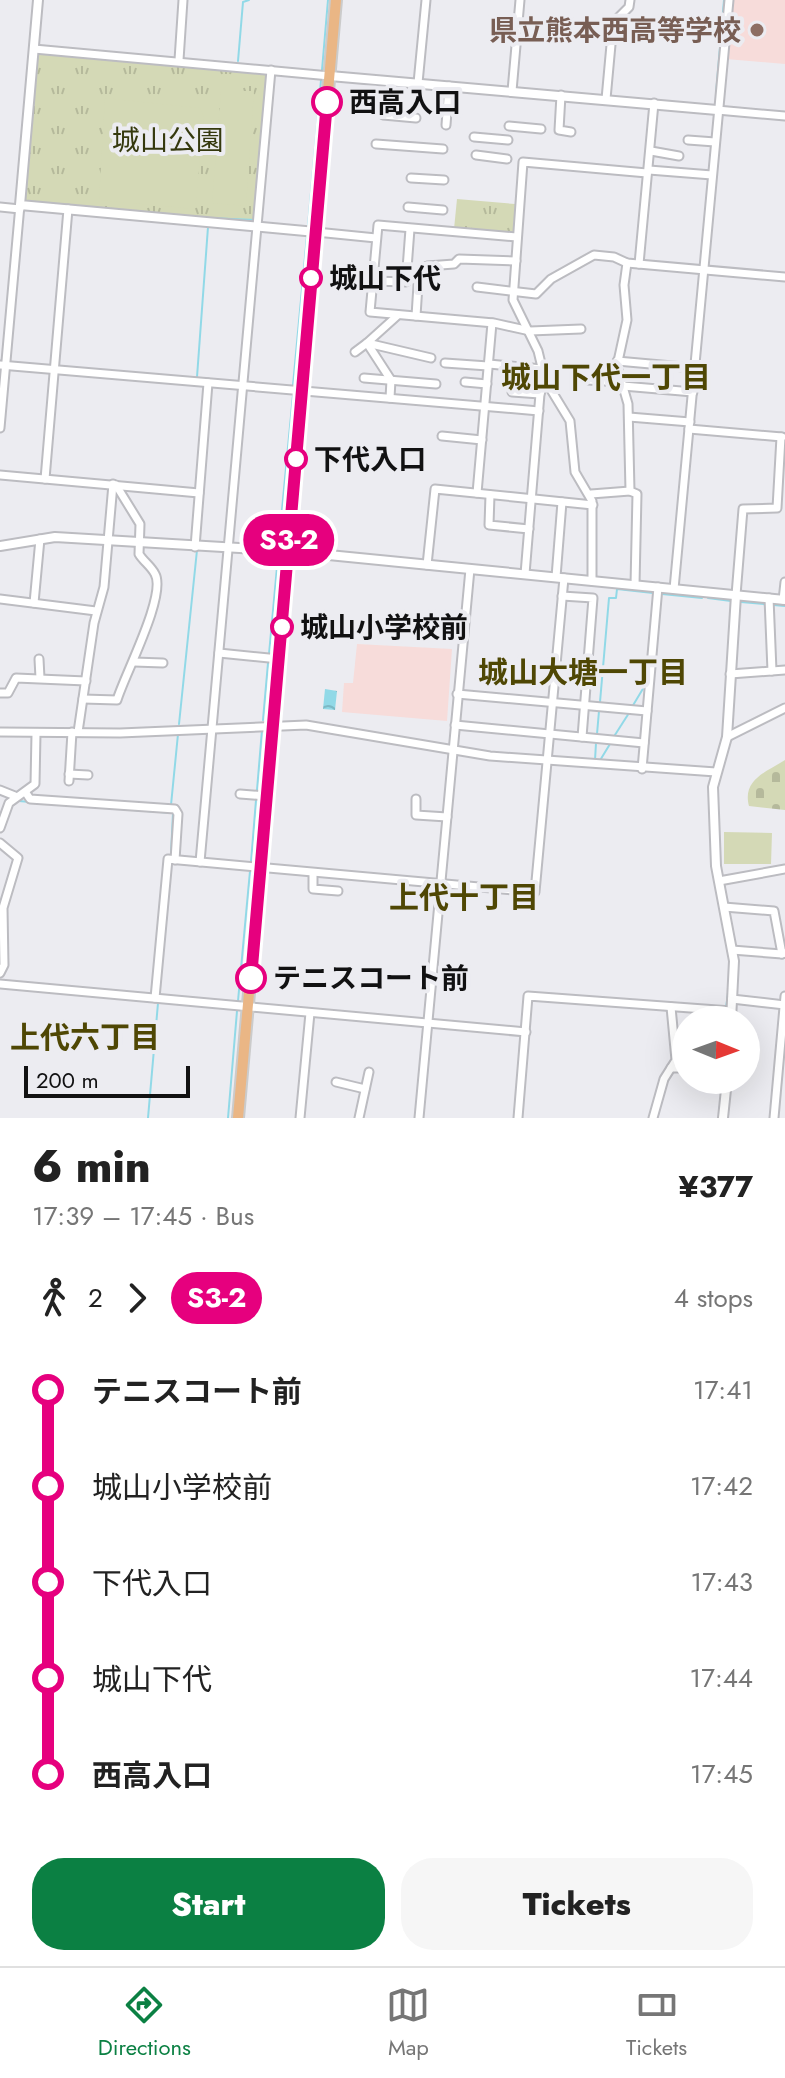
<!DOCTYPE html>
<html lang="en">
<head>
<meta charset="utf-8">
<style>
	:root { --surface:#fff; --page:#f6f6f6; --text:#222; --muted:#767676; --line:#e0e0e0; --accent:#0b8043 }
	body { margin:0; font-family:Jost,"Noto Sans JP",sans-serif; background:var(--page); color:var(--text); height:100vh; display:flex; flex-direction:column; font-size:30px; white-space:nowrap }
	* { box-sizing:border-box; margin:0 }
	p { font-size:26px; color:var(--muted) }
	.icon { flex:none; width:44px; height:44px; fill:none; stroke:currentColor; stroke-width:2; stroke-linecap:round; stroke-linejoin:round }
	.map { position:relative; height:1118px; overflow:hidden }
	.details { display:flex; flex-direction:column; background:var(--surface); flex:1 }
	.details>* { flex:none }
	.badge { padding:0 16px; border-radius:26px; font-size:28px; line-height:52px }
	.needle { width:52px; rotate:91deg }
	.fabs { position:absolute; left:672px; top:1006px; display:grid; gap:16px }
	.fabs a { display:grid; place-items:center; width:88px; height:88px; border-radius:50%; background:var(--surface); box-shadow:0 8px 32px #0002; font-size:40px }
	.scale { position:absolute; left:24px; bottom:20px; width:166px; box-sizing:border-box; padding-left:8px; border:4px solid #111112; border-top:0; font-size:22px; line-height:28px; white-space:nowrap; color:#111112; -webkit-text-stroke:6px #ececf1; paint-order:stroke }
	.map>.badge { position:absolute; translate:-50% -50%; box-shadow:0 0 0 4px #fff }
	.legs { display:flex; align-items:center; gap:12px; height:88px; padding:0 32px; font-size:26px }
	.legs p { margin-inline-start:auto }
	.headline { display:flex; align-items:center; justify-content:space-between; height:136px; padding:0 32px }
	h1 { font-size:44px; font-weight:800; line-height:60px }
	.button { display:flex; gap:16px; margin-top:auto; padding:16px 32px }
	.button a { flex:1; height:92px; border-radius:32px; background:var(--accent); color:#fff; font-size:32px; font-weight:800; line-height:92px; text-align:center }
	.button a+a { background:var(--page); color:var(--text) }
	ul { padding:0 32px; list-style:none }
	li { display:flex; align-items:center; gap:28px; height:96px; font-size:30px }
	li i { display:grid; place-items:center; width:12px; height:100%; margin:0 10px; background:currentColor }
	li i::after { content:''; width:20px; height:20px; margin:-10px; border:6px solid; border-radius:50%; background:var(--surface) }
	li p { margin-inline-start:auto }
	li:first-child i { background:linear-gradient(#0000 50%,currentColor 0) }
	li:last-child i { background:linear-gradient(currentColor 50%,#0000 0) }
	.tabs { display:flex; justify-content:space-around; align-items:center; height:112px; border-top:2px solid var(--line); background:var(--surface); font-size:22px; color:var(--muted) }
	.tabs a { display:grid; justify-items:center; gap:4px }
	.tabs .on { color:var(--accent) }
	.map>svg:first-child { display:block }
	.education { fill:#f7dcda }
	.grass { fill:url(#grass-tufts) }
	.cemetery { fill:url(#cemetery-stones) }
	.pitch { fill:#d4d9b6 }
	.water { fill:url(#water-waves) }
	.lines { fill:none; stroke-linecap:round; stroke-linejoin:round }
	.stream { stroke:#91d9e7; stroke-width:2 }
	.minor-casing { stroke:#bcbcc1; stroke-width:11 }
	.tertiary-casing { stroke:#bcbcc1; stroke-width:12 }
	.primary-casing { stroke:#cbcbcb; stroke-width:14 }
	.minor { stroke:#fff; stroke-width:7 }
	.tertiary { stroke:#fff; stroke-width:8 }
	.primary { stroke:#eab685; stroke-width:10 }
	.line-1-casing { stroke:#fff; stroke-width:18 }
	.line-1 { stroke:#e6007e; stroke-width:12 }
	.education-dot { fill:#8d6e63; stroke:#ececf1; stroke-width:3 }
	.stop-1-dot { fill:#fff; stroke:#e6007e; stroke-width:4 }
	.labels { text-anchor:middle; stroke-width:8; stroke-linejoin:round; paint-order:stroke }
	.education-label { font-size:28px; font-weight:bold; fill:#785e54; stroke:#ececf1; text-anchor:end }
	.stop-label { font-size:28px; font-weight:bold; fill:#111112; stroke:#ececf1; text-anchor:start }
	.park-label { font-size:28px; fill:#35390e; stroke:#ececf1 }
	.neighbourhood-label { font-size:30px; font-weight:bold; fill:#4f4704; stroke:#ececf1 }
</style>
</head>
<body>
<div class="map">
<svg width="785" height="1118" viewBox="0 0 785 1118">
	<defs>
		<pattern id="grass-tufts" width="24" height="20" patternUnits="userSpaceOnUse" patternTransform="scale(2)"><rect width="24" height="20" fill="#d4d9b6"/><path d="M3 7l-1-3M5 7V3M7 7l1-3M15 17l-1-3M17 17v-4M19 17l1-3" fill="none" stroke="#b5b99b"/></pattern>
		<pattern id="cemetery-stones" width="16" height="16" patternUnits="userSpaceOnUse" patternTransform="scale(2)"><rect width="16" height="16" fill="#d4d9b6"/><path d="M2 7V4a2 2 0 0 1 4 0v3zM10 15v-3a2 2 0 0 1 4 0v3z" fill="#b5b99b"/></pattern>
		<pattern id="water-waves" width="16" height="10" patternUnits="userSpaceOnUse" patternTransform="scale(2)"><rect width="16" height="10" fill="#91d9e7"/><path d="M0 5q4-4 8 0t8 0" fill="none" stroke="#7cb9c5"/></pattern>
	</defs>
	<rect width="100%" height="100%" fill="#ececf1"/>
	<!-- education -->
	<g class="education">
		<polygon points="731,0 785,0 785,64 726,59"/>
		<polygon points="357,644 452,649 447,721 342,712 344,683 353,683"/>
	</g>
	<!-- grass -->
	<g class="grass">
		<polygon points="34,49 266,69 257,226 20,205"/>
		<polygon points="457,199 515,204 513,234 454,229"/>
	</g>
	<!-- cemetery -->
	<path class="cemetery" d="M785 760V810L749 806C742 780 766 772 785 760Z"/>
	<!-- pitch -->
	<g class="pitch">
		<polygon points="221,91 254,91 246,206 212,203"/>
		<polygon points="105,98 200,108 204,118 195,209 99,200"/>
		<polygon points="724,832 772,833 771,864 724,864"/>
	</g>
	<!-- water -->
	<polygon class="water" points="325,689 337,691 335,710 323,709"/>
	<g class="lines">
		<!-- stream -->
		<g class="stream">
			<polyline points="238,61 243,2 249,0"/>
			<polyline points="322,70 328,0"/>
			<polyline points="716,94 724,0"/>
			<polyline points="209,218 255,220"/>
			<polyline points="308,226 321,80"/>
			<polyline points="197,377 208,227"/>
			<polyline points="293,385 307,236"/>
			<polyline points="279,541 293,395"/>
			<polyline points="662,594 702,598"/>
			<polyline points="708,598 731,601"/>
			<polyline points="741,602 785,606"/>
			<polyline points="269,654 277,567"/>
			<polyline points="600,702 609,598 616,598 617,589 653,593"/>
			<polyline points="632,707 647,682"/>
			<polyline points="263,720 268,663"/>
			<polyline points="179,724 197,550"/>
			<polyline points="597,734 599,711"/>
			<polyline points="613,738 629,713"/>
			<polyline points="595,760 596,743"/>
			<polyline points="599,762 610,744"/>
			<polyline points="257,790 262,730"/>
			<polyline points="19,801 30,802"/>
			<polyline points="171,805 178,734"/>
			<polyline points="108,808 173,813 171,854"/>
			<polyline points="251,862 256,800"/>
			<polyline points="721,915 726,937"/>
			<polyline points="159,994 167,911"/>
			<polyline points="238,1001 250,871"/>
			<polyline points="726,1008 729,987"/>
			<polyline points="148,1118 158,1003"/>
			<polyline points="228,1118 237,1011"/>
			<polyline points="514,1118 519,1065"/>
		</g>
		<defs>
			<g id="minor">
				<polyline points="34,49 330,76"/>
				<polyline points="179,60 183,0"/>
				<polyline points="418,83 426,0"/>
				<polyline points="512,91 520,0"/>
				<polyline points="561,95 559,130 571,132"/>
				<polyline points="606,99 613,23 629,7 630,0"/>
				<polyline points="717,110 785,116"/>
				<polyline points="383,115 416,118"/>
				<polyline points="446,125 449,86"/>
				<polyline points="509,126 541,129"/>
				<polyline points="474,137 508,140"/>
				<polyline points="688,140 715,142"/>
				<polyline points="376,144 443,149"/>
				<polyline points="651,151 679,156"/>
				<polyline points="476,155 507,159"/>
				<polyline points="649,170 712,175"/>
				<polyline points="411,178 444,180"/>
				<polyline points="0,207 20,209"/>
				<polyline points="408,207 443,210"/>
				<polyline points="316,232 376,238"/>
				<polyline points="517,237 378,225 370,312 494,323 530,331 581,329"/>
				<polyline points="627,263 624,285 627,320 617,366 628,404 630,491 637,494 635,585"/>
				<polyline points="639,264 654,103"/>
				<polyline points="373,281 406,282 410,229"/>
				<polyline points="477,287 536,294 551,279 594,255 614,257 627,263 785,277"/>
				<polyline points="416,316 418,285 427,266 454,264 459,259 516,261"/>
				<polyline points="355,352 367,343 431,358"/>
				<polyline points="617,361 695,368"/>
				<polyline points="445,363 488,366"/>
				<polyline points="489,364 542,369"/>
				<polyline points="0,365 539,411"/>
				<polyline points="364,378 436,384"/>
				<polyline points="587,380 621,382"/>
				<polyline points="465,382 487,384"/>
				<polyline points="623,386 693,392"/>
				<polyline points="512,392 540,394"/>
				<polyline points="390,398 391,380 367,343 398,315"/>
				<polyline points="629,417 690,422"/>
				<polyline points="0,428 20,205"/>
				<polyline points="689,429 782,437"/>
				<polyline points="442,436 482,440"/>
				<polyline points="0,475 199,493"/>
				<polyline points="45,479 68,209"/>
				<polyline points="477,493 492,323"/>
				<polyline points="591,494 630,491"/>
				<polyline points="490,495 489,525 529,529"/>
				<polyline points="195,547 208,383"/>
				<polyline points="427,565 435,489 593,505"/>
				<polyline points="525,574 540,394 545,380"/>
				<polyline points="556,577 562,502"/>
				<polyline points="592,581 592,501 575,472 570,421 545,380 538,351 513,300 523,162 647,173"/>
				<polyline points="674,589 729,0"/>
				<polyline points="736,595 743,509 777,508 781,437"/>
				<polyline points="562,596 593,598 582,737"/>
				<polyline points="769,598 772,671"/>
				<polyline points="0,599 96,611"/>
				<polyline points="783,600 785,582"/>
				<polyline points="34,603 40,539"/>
				<polyline points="219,653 279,659"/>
				<polyline points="39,659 40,678"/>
				<polyline points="134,662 163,663"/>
				<polyline points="730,674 785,670"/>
				<polyline points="0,693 8,693 16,678 86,681"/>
				<polyline points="457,694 647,711"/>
				<path d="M83 699 117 700C124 676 167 595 155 574 151 566 143 561 139 554L140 524 116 485"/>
				<polyline points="455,725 644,743"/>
				<polyline points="0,732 120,733 306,725 490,756 716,772"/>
				<polyline points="78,732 94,623 104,587 113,484"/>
				<polyline points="727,737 785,708"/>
				<polyline points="642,769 658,587"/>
				<polyline points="69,774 88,775"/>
				<polyline points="69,781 72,732"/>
				<polyline points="0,790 15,796"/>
				<polyline points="26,793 30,799 175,809 178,814 175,860"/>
				<polyline points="240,794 266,796"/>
				<polyline points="416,799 416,815 447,817"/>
				<polyline points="0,828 9,803 35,784 36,734"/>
				<polyline points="0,843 18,858 3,908 4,965 0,973"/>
				<polyline points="200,862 271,70"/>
				<polyline points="313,874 313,889 338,891"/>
				<polyline points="719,881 785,869"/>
				<polyline points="724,907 774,911 782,954 785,953"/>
				<polyline points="732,950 782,954"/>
				<polyline points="0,984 526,1032"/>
				<polyline points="155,998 168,859 535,892 564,578"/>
				<polyline points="732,999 785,1005"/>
				<polyline points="671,1068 686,1068"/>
				<polyline points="336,1082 365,1089"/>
				<polyline points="300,1118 310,1013"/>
				<polyline points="359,1118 369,1072"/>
				<polyline points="419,1118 470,569"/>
				<polyline points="518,1118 528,996 731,1011"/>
				<polyline points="653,1118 664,1079 676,1060 671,1007"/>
				<polyline points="774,1118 785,996"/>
			</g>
			<g id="tertiary">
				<polyline points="38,0 20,205 316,232"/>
				<polyline points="330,76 717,110"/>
				<polyline points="0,546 55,537 288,551 785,600"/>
				<polyline points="731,1020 734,961 716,866 713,787 727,737 736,595"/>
				<polyline points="723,1118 727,1080"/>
			</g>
			<polyline id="primary" points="238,1118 336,0"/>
		</defs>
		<!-- minor casing -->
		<use href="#minor" class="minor-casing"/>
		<!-- tertiary casing -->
		<use href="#tertiary" class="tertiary-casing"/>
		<!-- primary casing -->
		<use href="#primary" class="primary-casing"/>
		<!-- minor -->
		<use href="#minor" class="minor"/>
		<!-- tertiary -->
		<use href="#tertiary" class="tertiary"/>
		<!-- primary -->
		<use href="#primary" class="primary"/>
	</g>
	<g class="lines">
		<defs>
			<polyline id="line-1" points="251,978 327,102"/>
		</defs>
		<!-- line-1 casing -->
		<use href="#line-1" class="line-1-casing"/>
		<!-- line-1 -->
		<use href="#line-1" class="line-1"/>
	</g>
	<!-- markers -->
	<circle class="education-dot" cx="757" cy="30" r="8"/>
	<g class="stop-1-dot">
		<circle cx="327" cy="102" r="14"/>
		<circle cx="311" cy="278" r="10"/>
		<circle cx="296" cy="459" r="10"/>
		<circle cx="282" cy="627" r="10"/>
		<circle cx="251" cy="978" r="14"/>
	</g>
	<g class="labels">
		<!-- education labels -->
		<g class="education-label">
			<text x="741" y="40">県立熊本西高等学校</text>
		</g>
		<!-- stop labels -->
		<g class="stop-label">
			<text x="349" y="112">西高入口</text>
			<text x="329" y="288">城山下代</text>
			<text x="314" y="469">下代入口</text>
			<text x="300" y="637">城山小学校前</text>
			<text x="273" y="988">テニスコート前</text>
		</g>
		<!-- park labels -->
		<g class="park-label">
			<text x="168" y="150">城山公園</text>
		</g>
		<!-- neighbourhood labels -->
		<g class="neighbourhood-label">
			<text x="606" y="388">城山下代一丁目</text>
			<text x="583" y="683">城山大塘一丁目</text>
			<text x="464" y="908">上代十丁目</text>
			<text x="85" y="1048">上代六丁目</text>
		</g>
	</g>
</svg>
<div class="fabs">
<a><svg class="needle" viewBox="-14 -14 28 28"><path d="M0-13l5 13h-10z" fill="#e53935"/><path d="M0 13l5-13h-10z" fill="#767676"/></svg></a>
</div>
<div class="scale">200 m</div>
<b class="badge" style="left:289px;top:540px;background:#e6007e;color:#fff">S3-2</b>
</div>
<section class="details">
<div class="headline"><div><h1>6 min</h1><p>17:39 – 17:45 · Bus</p></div><b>¥377</b></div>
<div class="legs"><svg class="icon" aria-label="walk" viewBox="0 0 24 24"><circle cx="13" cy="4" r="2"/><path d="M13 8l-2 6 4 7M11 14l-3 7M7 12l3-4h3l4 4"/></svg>2<svg class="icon" aria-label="forward" viewBox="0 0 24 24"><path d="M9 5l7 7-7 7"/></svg><b class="badge" style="background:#e6007e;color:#fff">S3-2</b><p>4 stops</p></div>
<ul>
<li><i style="color:#e6007e"></i><b>テニスコート前</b><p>17:41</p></li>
<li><i style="color:#e6007e"></i><span>城山小学校前</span><p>17:42</p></li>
<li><i style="color:#e6007e"></i><span>下代入口</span><p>17:43</p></li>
<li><i style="color:#e6007e"></i><span>城山下代</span><p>17:44</p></li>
<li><i style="color:#e6007e"></i><b>西高入口</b><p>17:45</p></li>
</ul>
<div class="button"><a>Start</a><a>Tickets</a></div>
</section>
<nav class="tabs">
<a class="on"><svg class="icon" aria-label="directions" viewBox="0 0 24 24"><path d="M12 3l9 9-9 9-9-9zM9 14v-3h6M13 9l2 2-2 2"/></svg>Directions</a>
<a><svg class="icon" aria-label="map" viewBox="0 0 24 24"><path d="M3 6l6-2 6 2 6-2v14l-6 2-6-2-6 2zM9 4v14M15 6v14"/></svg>Map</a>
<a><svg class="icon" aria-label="tickets" viewBox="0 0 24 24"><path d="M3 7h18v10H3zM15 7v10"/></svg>Tickets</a>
</nav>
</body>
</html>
